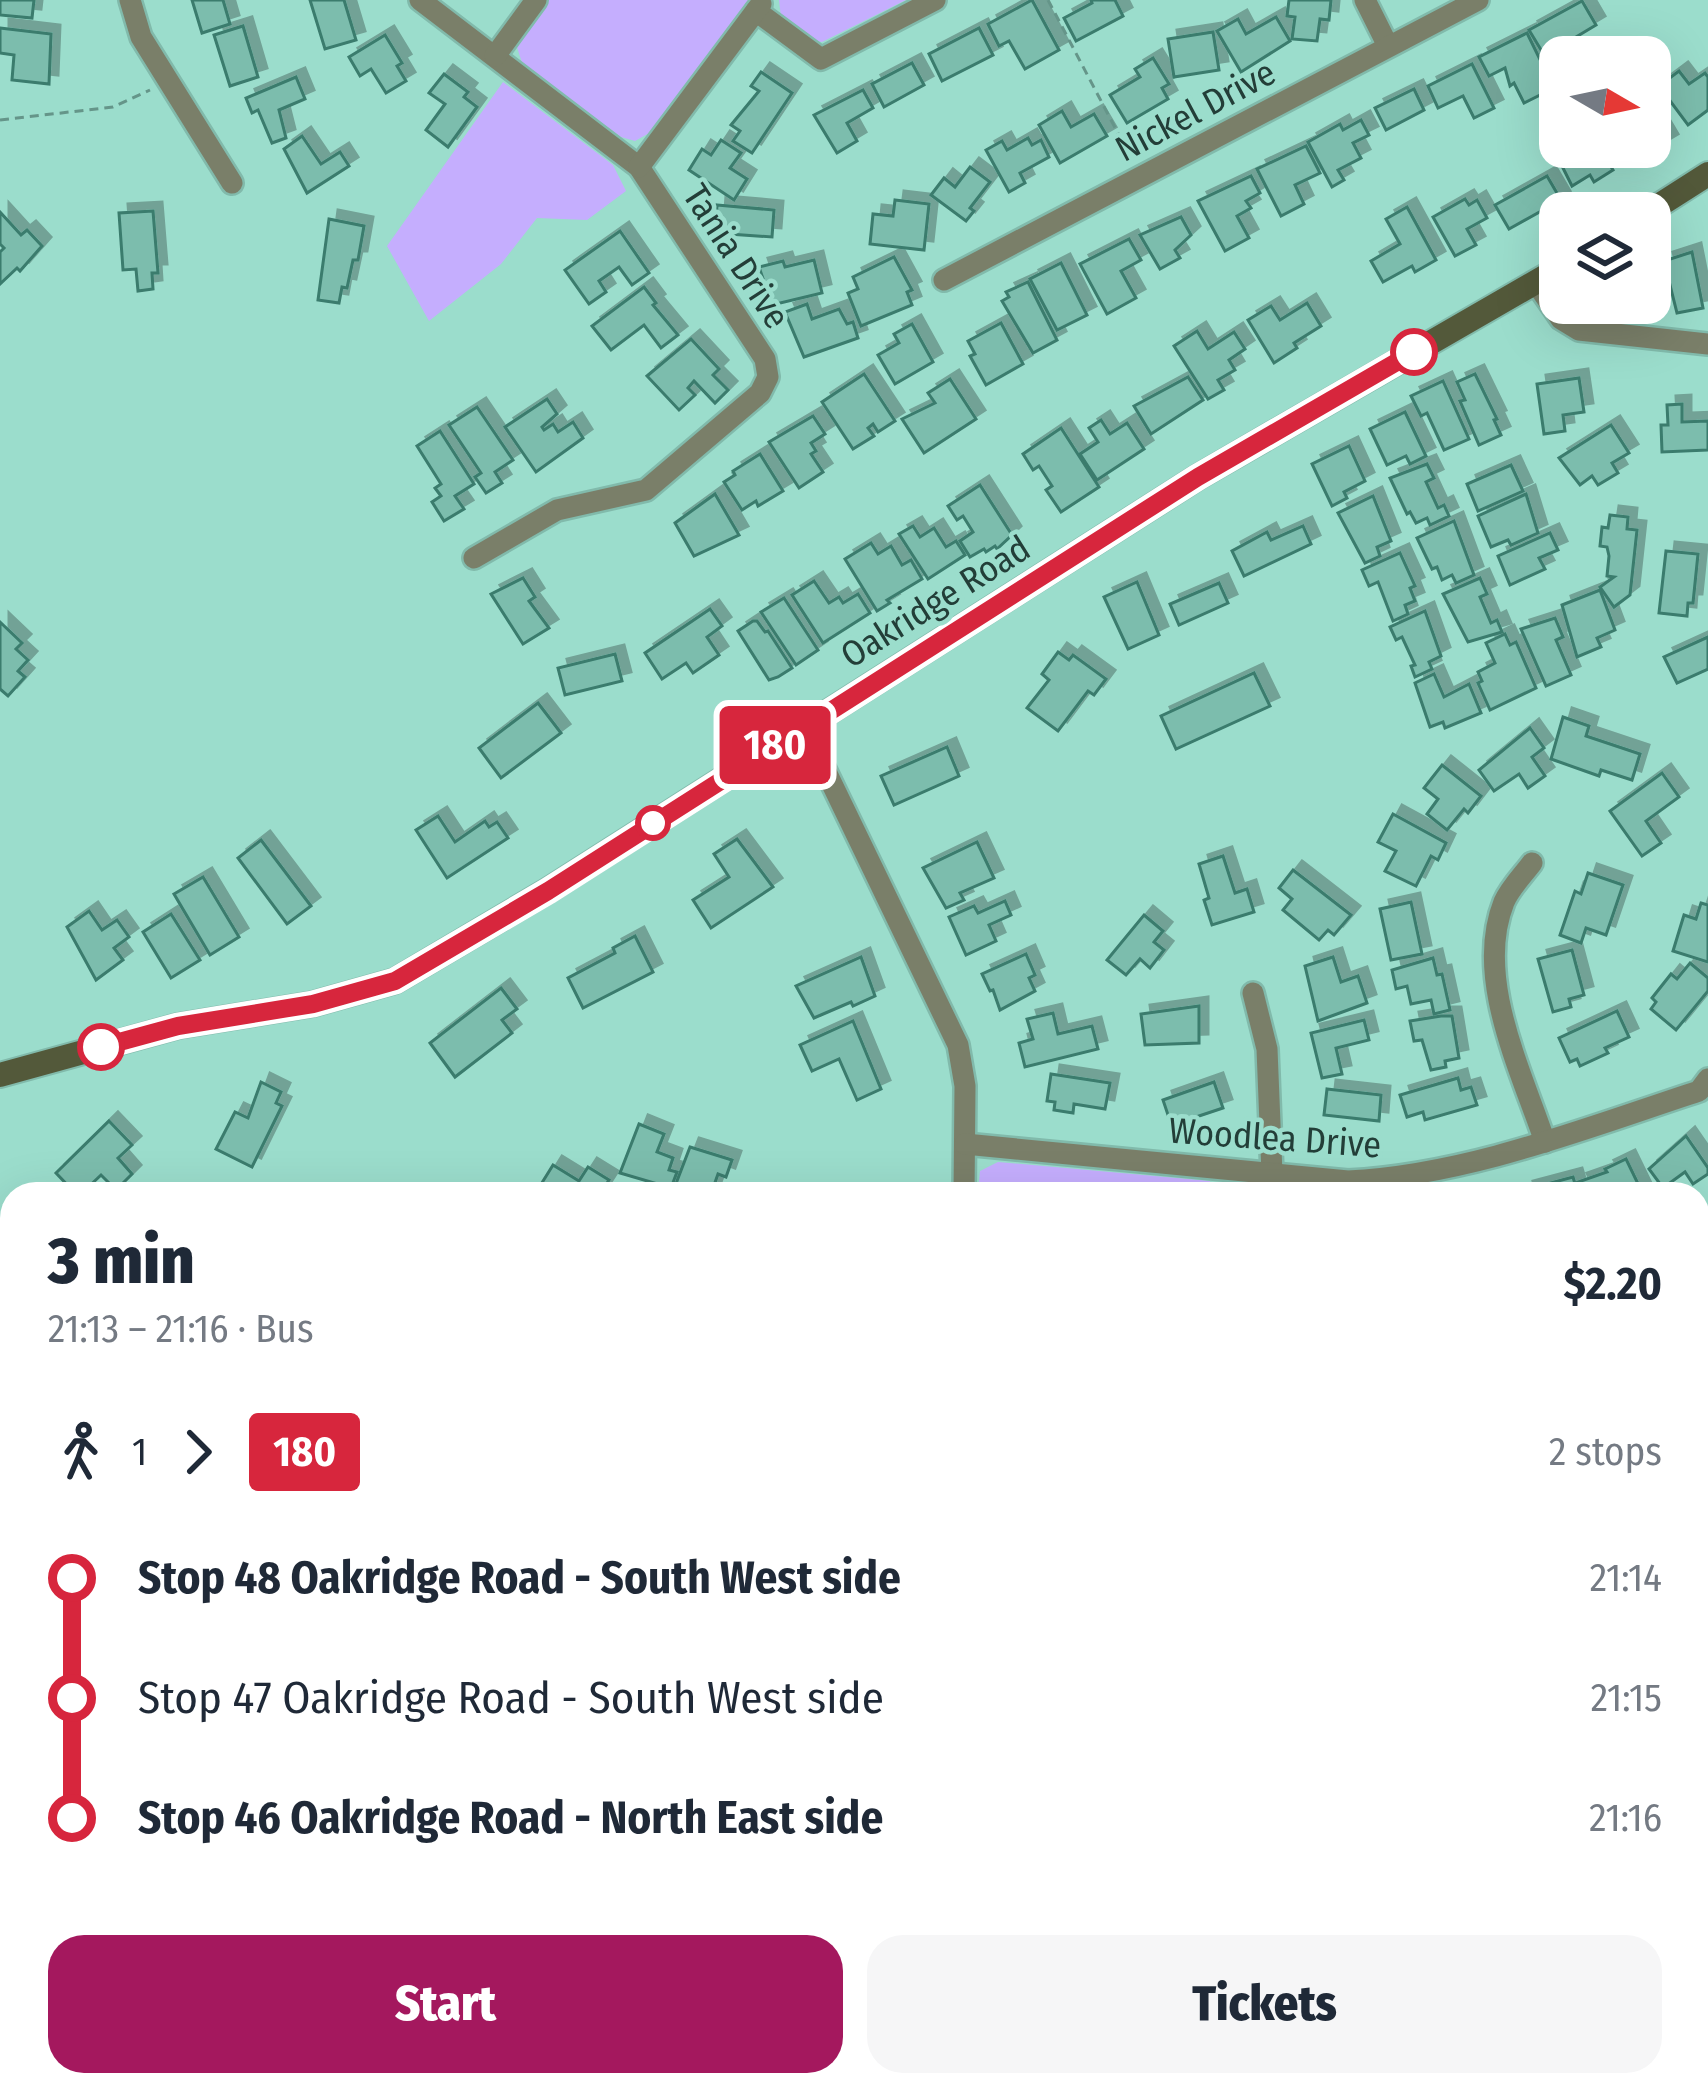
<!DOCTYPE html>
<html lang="en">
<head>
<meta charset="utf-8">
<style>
	:root { --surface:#fff; --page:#f6f6f7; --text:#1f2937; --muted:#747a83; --accent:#a4185e }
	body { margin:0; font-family:"Fira Sans Condensed",sans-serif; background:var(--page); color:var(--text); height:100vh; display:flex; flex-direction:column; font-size:45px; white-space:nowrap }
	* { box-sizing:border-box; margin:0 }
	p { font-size:39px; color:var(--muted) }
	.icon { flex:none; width:66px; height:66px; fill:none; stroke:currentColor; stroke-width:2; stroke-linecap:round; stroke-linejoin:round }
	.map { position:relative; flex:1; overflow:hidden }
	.sheet { position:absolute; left:0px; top:1182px; width:1710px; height:915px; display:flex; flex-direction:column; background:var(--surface); border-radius:36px 36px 0 0; box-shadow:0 12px 48px #0002 }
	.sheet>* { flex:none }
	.badge { padding:0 24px; border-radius:9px; font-size:42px; line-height:78px }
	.needle { width:78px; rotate:99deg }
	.buttons { position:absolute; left:1539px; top:36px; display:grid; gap:24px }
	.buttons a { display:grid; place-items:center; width:132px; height:132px; border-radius:24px; background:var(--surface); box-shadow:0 12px 48px #0002; font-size:60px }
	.map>.badge { position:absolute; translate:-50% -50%; box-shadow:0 0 0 6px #fff }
	.legs { display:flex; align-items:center; gap:18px; height:132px; padding:0 48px; font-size:39px }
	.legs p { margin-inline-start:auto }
	.summary { display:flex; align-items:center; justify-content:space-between; height:204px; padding:0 48px }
	h1 { font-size:66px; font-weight:800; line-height:90px }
	.cta { display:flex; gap:24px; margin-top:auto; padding:24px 48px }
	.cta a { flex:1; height:138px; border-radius:36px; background:var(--accent); color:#fff; font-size:48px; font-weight:800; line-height:138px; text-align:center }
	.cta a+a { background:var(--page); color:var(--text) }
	ul { padding:0 48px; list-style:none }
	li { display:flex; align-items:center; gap:42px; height:120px; font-size:45px }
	li i { display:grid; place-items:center; width:18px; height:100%; margin:0 15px; background:currentColor }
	li i::after { content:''; width:30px; height:30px; margin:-15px; border:9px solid; border-radius:50%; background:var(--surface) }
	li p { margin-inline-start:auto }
	li:first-child i { background:linear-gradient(#0000 50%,currentColor 0) }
	li:last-child i { background:linear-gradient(currentColor 50%,#0000 0) }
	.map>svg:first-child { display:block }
	.green { fill:#c5aefe }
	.building { fill:#7bbdad; stroke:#3a7b6d; stroke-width:3; filter:url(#shadow) }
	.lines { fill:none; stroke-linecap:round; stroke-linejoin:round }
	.street-casing { stroke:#81baab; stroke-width:26 }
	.secondary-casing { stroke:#81baab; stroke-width:28 }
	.path { stroke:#659589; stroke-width:3; stroke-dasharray:9 6; stroke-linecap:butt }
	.street { stroke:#7a7f69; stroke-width:21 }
	.secondary { stroke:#53593a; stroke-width:24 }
	.line-1-casing { stroke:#fff; stroke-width:27 }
	.line-1 { stroke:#d7263d; stroke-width:18 }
	.stop-1-dot { fill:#fff; stroke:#d7263d; stroke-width:6 }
	.labels { text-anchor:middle; stroke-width:9; stroke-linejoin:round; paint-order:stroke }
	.street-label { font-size:36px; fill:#233e38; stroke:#9bddcc }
</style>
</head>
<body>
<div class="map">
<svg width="1708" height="2096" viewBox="0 0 1708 2096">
	<defs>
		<filter id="shadow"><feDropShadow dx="9" dy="-9" stdDeviation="0" flood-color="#0004"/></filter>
	</defs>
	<rect width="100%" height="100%" fill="#9bddcc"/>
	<!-- green -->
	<g class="green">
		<polygon points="548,0 749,0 651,132 635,141 621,137 523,66 517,47"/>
		<polygon points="779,0 906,0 822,42 812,40 781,17"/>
		<polygon points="503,82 613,165 626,191 587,220 537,218 501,264 429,321 387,246"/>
		<polygon points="998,1162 1210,1181 1212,1194 978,1194 980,1171"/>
	</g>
	<!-- building -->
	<g class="building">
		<polygon points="0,0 34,0 32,18 0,15"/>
		<polygon points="192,0 223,0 230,24 202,33"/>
		<polygon points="310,0 344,0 356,40 325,49"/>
		<polygon points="1032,0 1059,50 1025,69 1009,41 999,46 988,24"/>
		<polygon points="1091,0 1115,0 1123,16 1076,41 1064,18 1092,3"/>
		<polygon points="1289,0 1331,0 1329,20 1320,19 1317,41 1292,39 1295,17 1287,16"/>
		<polygon points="1582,1 1596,25 1566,43 1574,57 1560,57 1560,70 1555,73 1529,30"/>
		<polygon points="1276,17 1290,41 1241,72 1217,31 1238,19 1246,34"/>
		<polygon points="243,26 258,77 230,86 214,35"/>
		<polygon points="0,28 51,34 49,84 12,80 14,55 0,53"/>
		<polygon points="979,28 993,55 942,81 929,54"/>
		<polygon points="1213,32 1219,70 1174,77 1168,39"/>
		<polygon points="1527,33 1554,88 1524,103 1514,83 1510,86 1505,68 1489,76 1479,57"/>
		<polygon points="385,35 402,63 397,66 406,81 386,93 371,69 360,76 349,57"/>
		<polygon points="1153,58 1169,84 1162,88 1168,99 1127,123 1110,95 1140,77 1135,69"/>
		<polygon points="912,63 924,85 884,107 872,84"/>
		<polygon points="1472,64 1494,108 1474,118 1463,96 1438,108 1428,86"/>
		<polygon points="1679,71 1689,84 1705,73 1708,77 1708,110 1688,125 1659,86"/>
		<polygon points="761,72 792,93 752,153 733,141 740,131 731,125 759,91 751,86"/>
		<polygon points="444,74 468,92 464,97 477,107 448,147 426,130 445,104 429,93"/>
		<polygon points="296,77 305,99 279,110 286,138 272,143 258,110 252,113 246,98"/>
		<polygon points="1414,89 1424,110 1386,130 1375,108"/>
		<polygon points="863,90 873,108 847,123 857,141 837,153 814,115"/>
		<polygon points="1062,111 1071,127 1094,114 1107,136 1060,163 1039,125"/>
		<polygon points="1653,116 1669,143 1630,166 1619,147 1650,147"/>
		<polygon points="1361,120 1369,135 1353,143 1361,158 1338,170 1344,180 1332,187 1308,142 1340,124 1343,130"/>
		<polygon points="302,136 321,164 340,152 349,166 307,193 284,149"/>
		<polygon points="1028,138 1032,145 1041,140 1049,157 1020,173 1025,183 1009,192 986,150 1002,141 1007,150"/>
		<polygon points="721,140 741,153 730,168 747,179 734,200 689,170 702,149 711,155"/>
		<polygon points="1306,146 1320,173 1295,185 1304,204 1281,216 1257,169"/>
		<polygon points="1580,147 1599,147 1613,170 1594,182 1590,175 1572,186 1559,160"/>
		<polygon points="970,167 990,182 970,208 974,211 966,221 931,195 944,178 955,187"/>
		<polygon points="1251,176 1260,193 1246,201 1251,208 1237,216 1249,238 1225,251 1198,201"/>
		<polygon points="1547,176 1561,200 1509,229 1495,205"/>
		<polygon points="1465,199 1469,205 1477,200 1487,218 1467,229 1476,245 1455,256 1433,217"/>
		<polygon points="895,200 929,204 924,250 870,244 873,214 893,216"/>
		<polygon points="717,205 774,210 772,237 715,233"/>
		<polygon points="1407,207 1436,260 1415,272 1412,266 1383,282 1371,261 1400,244 1386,219"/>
		<polygon points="153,211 158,273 152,273 153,289 138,291 136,269 123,270 119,213"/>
		<polygon points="0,212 21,235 27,230 42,246 20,271 17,268 0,284 0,252 4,248 0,244"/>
		<polygon points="1181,217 1191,235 1175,250 1180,258 1160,269 1140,235"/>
		<polygon points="329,219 364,226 358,260 353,260 347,288 342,287 339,303 318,300"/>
		<polygon points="620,231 649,273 632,285 619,267 599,281 606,292 589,304 565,270"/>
		<polygon points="1129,239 1141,260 1121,271 1136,298 1107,314 1080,264"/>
		<polygon points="1692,252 1703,308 1677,313 1664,261"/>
		<polygon points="894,257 912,290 907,292 912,305 861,326 848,293 858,289 853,277"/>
		<polygon points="814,260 822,293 772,305 759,267 783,261 785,267"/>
		<polygon points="1061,263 1087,315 1057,330 1030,279"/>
		<polygon points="1028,282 1057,340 1033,353 1002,301 1009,297 1006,292"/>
		<polygon points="644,287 656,303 653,305 678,335 661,348 644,325 611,350 592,326"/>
		<polygon points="1307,303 1321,326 1294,343 1297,348 1274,363 1248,320 1271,306 1280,320"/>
		<polygon points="807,304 812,319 839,309 847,324 853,322 858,338 804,357 785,312"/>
		<polygon points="1001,323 1023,364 986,385 970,356 975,354 968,341"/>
		<polygon points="912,324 933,362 895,384 878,355 899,343 894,334"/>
		<polygon points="1197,331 1208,349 1234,332 1245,349 1229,360 1235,370 1218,380 1224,390 1208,399 1174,346"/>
		<polygon points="691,339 719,369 713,375 728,390 715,403 694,381 688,388 695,395 679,410 647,376"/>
		<polygon points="864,374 895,421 878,432 873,424 868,428 874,436 853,449 822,402"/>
		<polygon points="1475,374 1497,419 1494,420 1501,435 1479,445 1460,401 1465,400 1457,382"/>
		<polygon points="1188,377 1203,400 1151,434 1134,406"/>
		<polygon points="1579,378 1584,412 1563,415 1565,431 1544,434 1537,384"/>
		<polygon points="950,379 976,419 924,453 902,419 935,403 928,393"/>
		<polygon points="1443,381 1469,439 1444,450 1427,413 1421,416 1411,396"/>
		<polygon points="547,399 557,414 542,427 544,430 553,424 558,432 573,422 583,438 536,472 505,427"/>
		<polygon points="1682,404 1682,422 1708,421 1708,450 1662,452 1661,425 1668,425 1667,405"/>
		<polygon points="477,407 513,460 495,472 502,483 486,493 475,477 481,473 449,425"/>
		<polygon points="1405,412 1426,456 1410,464 1406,456 1387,465 1370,429"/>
		<polygon points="813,416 825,434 811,443 816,451 811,454 823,472 799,488 769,442"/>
		<polygon points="1101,420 1110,434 1127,423 1144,449 1097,480 1080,454 1098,442 1089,428"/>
		<polygon points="1611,425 1629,453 1612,463 1618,473 1598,485 1592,476 1580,485 1559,458"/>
		<polygon points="1061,428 1099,487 1061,512 1046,490 1052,486 1039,466 1033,470 1023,454"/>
		<polygon points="440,431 474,484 455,496 464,509 444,521 432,502 441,496 435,488 441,484 417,446"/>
		<polygon points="1349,446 1365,481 1344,492 1347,498 1332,506 1312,464"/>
		<polygon points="760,454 783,491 758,506 756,501 742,510 724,482 735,475 733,471"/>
		<polygon points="1427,464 1434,478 1426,482 1438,508 1444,505 1449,516 1430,525 1427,518 1416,523 1410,512 1407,514 1390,478"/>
		<polygon points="1511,465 1523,491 1478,511 1467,484"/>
		<polygon points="980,485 1012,535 997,549 995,546 986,552 984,549 970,557 960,541 973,532 963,516 957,520 948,506"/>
		<polygon points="715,494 739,535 694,556 675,523"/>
		<polygon points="1526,494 1538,533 1511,545 1508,540 1491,547 1478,516"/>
		<polygon points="1373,496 1391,541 1377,547 1380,556 1365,563 1338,513"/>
		<polygon points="1610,515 1628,517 1627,529 1637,530 1630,595 1614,607 1600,587 1614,577 1607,576 1609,556 1607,547 1600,546 1602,527 1608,528"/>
		<polygon points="1454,521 1474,575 1456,583 1452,575 1442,580 1437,567 1432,569 1417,538"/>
		<polygon points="913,526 920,537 934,528 946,547 956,541 965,555 928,579 899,534"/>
		<polygon points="1303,526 1311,544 1244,576 1232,551 1267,532 1271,540"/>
		<polygon points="1550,533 1558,550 1539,558 1545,569 1510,585 1498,556"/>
		<polygon points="871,543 878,554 891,546 902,565 911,560 922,579 887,600 890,603 877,611 845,559"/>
		<polygon points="1666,551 1698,554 1693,603 1688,603 1687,616 1659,613"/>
		<polygon points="1400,553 1415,586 1410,588 1415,601 1405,605 1408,614 1393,621 1378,582 1369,586 1362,570"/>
		<polygon points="523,578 535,597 529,601 549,628 523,644 491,594"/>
		<polygon points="1480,578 1487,594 1480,597 1491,623 1497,620 1502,632 1468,642 1443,594"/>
		<polygon points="814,581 829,603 839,597 843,603 858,594 870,613 823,643 792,595"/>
		<polygon points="1137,582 1159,635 1128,649 1104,597"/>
		<polygon points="1219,583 1228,603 1179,625 1170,604"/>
		<polygon points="1600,590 1615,630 1597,638 1601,647 1577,657 1562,605"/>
		<polygon points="784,598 818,650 796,665 761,612"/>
		<polygon points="710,609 722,626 707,637 719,655 693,673 686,663 662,679 645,653"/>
		<polygon points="1425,611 1441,656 1429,662 1432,669 1415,677 1411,666 1415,665 1402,637 1396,640 1390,627"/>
		<polygon points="1555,618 1563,637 1556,640 1571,675 1546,686 1521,629"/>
		<polygon points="753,621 757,621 765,632 768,631 792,668 778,677 769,680 738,631"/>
		<polygon points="0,622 22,643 16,649 28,660 18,671 25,677 8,696 0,689"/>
		<polygon points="1505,634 1510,645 1516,642 1536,688 1490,710 1478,683 1482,681 1478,672 1495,663 1486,643"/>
		<polygon points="1708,637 1708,669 1677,683 1664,657"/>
		<polygon points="1058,652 1069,660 1073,655 1106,679 1094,695 1088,691 1058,731 1027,708 1049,680 1042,674"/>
		<polygon points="615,654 622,681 565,695 558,668"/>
		<polygon points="1254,673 1270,706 1176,749 1161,716"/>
		<polygon points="1434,674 1444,697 1469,684 1481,713 1445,728 1443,722 1430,727 1415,683"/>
		<polygon points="538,703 561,733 501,778 479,748"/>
		<polygon points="1563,717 1589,726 1586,736 1640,754 1632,780 1601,770 1599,776 1551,759"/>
		<polygon points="1530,728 1544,748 1532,757 1545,776 1528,788 1519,774 1494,791 1479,770"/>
		<polygon points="947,747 959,776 894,805 881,776"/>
		<polygon points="1442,765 1481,796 1468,813 1464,809 1447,830 1427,814 1438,799 1424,788"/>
		<polygon points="1662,773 1679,797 1646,821 1661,843 1642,856 1610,811"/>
		<polygon points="1393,814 1446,843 1438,860 1431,856 1416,886 1385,871 1396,851 1378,842"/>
		<polygon points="438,816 455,842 485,821 489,827 497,822 508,838 447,878 416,830"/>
		<polygon points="737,839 773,887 711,928 693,900 729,877 714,854"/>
		<polygon points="261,840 311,906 287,924 238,858"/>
		<polygon points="977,842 994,878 960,893 964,900 946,908 923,868"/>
		<polygon points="1223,856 1235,893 1247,889 1254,912 1212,925 1204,900 1209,898 1199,864"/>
		<polygon points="1293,870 1351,915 1334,935 1328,930 1319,940 1283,910 1292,899 1279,888"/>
		<polygon points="1588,873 1623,885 1606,935 1586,928 1581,943 1560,935 1575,891 1581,894"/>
		<polygon points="203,877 239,937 210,955 174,894"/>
		<polygon points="1005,901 1011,915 989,925 996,941 966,955 949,917 974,906 978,913"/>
		<polygon points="1411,902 1422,954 1391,960 1380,909"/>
		<polygon points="1701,903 1708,905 1708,962 1673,951 1684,915 1696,919"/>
		<polygon points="89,911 102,930 117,920 129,937 114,948 123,960 96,980 67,927"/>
		<polygon points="171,914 200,960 171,978 143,932"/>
		<polygon points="1144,915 1163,931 1154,942 1164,950 1150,968 1140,959 1126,975 1107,960"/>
		<polygon points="635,936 653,972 583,1008 568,978 615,953 613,948"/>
		<polygon points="1572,950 1584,995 1569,999 1571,1007 1553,1012 1538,959"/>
		<polygon points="1026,954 1035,975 1029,978 1035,991 1000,1010 993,990 990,991 982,974"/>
		<polygon points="861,957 875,996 853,1006 851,1002 814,1018 796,986"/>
		<polygon points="1333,957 1341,982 1358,976 1367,1003 1318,1021 1305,966"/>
		<polygon points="1433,958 1437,975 1442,974 1450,1010 1434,1014 1431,1000 1411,1004 1407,986 1396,989 1392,970"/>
		<polygon points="1690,963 1708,978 1708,991 1676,1030 1651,1009 1656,1002 1652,998 1671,974 1677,979"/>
		<polygon points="501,988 517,1009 502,1020 512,1033 455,1077 430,1043"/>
		<polygon points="1199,1006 1199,1043 1145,1045 1141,1014"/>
		<polygon points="1617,1011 1629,1037 1605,1048 1608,1053 1580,1066 1577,1059 1570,1062 1559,1038"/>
		<polygon points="1053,1013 1058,1034 1092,1026 1098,1049 1025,1067 1019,1043 1033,1039 1027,1019"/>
		<polygon points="1441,1016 1452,1016 1459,1058 1445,1061 1446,1067 1431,1070 1422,1040 1414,1041 1410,1021"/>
		<polygon points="1364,1020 1369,1040 1336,1048 1342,1074 1322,1078 1311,1033"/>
		<polygon points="853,1021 881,1089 857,1100 839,1059 812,1071 800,1045"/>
		<polygon points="1051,1074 1110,1083 1105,1109 1074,1104 1073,1113 1054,1110 1055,1102 1047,1101"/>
		<polygon points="1458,1078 1461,1090 1471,1087 1477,1105 1425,1120 1423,1112 1407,1117 1400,1095"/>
		<polygon points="261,1082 281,1092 276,1103 282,1106 252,1167 216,1149 235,1112 248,1118"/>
		<polygon points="1214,1082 1223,1108 1181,1122 1180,1118 1170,1121 1163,1100"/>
		<polygon points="1327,1089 1381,1095 1379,1121 1324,1115"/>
		<polygon points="109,1121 132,1145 118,1158 132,1174 116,1190 101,1175 81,1194 76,1194 56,1173"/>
		<polygon points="639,1124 664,1134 657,1152 673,1158 669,1170 677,1172 671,1188 620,1173"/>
		<polygon points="1686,1136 1708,1168 1708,1174 1693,1184 1685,1172 1663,1188 1649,1169"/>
		<polygon points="690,1147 732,1160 726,1177 718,1174 711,1194 672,1194"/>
		<polygon points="1626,1159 1643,1194 1584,1194 1578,1182 1607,1172 1605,1169"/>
		<polygon points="553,1165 579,1181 588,1167 609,1180 600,1194 535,1194"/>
		<polygon points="1573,1177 1578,1194 1525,1194 1524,1190"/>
		<polygon points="1708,1288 1708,1344 1698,1346 1698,1290"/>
		<polygon points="1698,1773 1708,1775 1708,1838 1698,1836"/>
		<polygon points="1294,2085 1344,2085 1338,2096 1311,2096"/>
		<polygon points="1502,2085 1542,2089 1541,2096 1501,2096"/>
		<polygon points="1582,2085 1637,2085 1623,2096 1570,2096"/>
	</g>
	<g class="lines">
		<defs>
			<g id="street">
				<polyline points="130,0 141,37 232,183"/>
				<polyline points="420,0 639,167 765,359 768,377 760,393 646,490 557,510 474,558"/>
				<polyline points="1365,0 1388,46"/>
				<polyline points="756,11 821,59 935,0"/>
				<polyline points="495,56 536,0"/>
				<polyline points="639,167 761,4"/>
				<polyline points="944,280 1478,0"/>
				<polyline points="1536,283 1561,319 1579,330 1708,344"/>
				<polyline points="804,726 958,1045 965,1086 964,1194"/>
				<path d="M1532 863C1523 875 1510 888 1504 902 1474 977 1521 1070 1545 1142"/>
				<polyline points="1253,993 1267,1049 1272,1174"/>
				<path d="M965 1144 1348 1181C1468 1175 1586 1128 1699 1091L1708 1079"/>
				<polyline points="1698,1444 1708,1430"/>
			</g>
			<g id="secondary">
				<polyline points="1647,213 1708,174"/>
				<polyline points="0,1075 178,1026 313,1004 395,981 547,891 1198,477 1560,268"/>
			</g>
		</defs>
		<!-- street casing -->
		<use href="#street" class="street-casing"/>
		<!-- secondary casing -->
		<use href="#secondary" class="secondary-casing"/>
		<!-- path -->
		<g class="path">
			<polyline points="1048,0 1131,158"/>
			<polyline points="0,120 113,107 150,90"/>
		</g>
		<!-- street -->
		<use href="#street" class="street"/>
		<!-- secondary -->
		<use href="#secondary" class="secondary"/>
	</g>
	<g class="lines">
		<defs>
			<polyline id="line-1" points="101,1047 178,1026 313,1004 395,981 548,891 1198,477 1414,352"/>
		</defs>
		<!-- line-1 casing -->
		<use href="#line-1" class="line-1-casing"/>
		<!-- line-1 -->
		<use href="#line-1" class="line-1"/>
	</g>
	<!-- markers -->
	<g class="stop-1-dot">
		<circle cx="1414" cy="352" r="21"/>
		<circle cx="653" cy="823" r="15"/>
		<circle cx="101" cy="1047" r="21"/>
	</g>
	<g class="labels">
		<!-- street labels -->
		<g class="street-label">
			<text transform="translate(1195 110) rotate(-28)" y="13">Nickel Drive</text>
			<text transform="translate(737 256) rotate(57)" y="13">Tania Drive</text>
			<text transform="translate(935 601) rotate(-32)" y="13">Oakridge Road</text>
			<text transform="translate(1275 1137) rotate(4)" y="13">Woodlea Drive</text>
		</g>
	</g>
</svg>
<div class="buttons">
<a><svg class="needle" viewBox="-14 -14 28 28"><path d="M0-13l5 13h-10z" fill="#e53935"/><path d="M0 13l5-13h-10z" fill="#747a83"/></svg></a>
<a><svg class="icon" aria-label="layers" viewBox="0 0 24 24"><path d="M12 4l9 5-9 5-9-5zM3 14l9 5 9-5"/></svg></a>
</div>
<b class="badge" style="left:775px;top:745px;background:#d7263d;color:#fff">180</b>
<section class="sheet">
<div class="summary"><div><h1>3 min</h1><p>21:13 – 21:16 · Bus</p></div><b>$2.20</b></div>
<div class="legs"><svg class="icon" aria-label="walk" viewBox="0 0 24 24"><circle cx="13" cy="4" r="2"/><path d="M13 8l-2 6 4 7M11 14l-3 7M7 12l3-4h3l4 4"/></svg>1<svg class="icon" aria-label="forward" viewBox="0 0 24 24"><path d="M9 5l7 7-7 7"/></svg><b class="badge" style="background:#d7263d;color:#fff">180</b><p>2 stops</p></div>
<ul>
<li><i style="color:#d7263d"></i><b>Stop 48 Oakridge Road - South West side</b><p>21:14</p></li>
<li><i style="color:#d7263d"></i><span>Stop 47 Oakridge Road - South West side</span><p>21:15</p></li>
<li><i style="color:#d7263d"></i><b>Stop 46 Oakridge Road - North East side</b><p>21:16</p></li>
</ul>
<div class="cta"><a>Start</a><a>Tickets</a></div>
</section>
</div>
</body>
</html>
